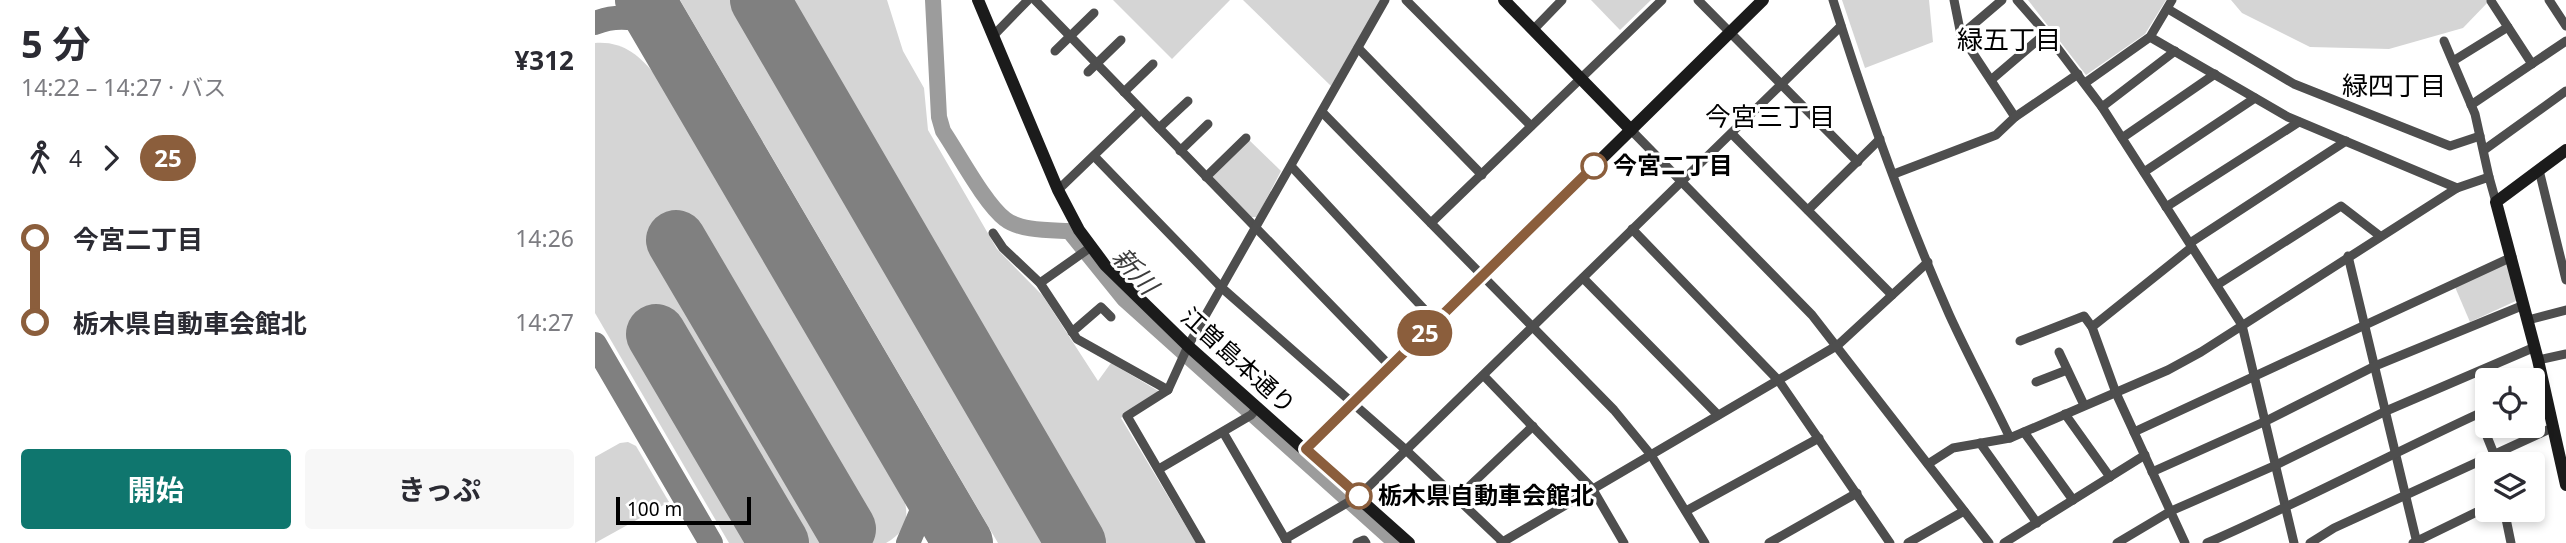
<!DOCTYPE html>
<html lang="ja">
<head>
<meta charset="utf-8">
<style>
	:root { --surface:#fff; --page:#f7f7f7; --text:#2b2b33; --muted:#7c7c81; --accent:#0f766e }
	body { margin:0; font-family:"Noto Sans","Noto Sans JP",sans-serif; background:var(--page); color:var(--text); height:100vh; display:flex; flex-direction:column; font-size:26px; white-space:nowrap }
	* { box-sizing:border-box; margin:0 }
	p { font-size:23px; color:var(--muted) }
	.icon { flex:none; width:38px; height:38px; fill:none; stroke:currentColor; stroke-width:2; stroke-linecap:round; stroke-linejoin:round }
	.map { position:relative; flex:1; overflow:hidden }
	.sheet { display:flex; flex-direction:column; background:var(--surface); width:595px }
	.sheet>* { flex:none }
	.badge { padding:0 14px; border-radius:23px; font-size:24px; line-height:46px }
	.buttons { position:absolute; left:1880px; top:368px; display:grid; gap:14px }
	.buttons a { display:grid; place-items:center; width:70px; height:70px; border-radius:7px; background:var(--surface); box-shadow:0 4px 10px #0003; font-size:35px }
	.scale { position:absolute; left:21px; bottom:18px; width:135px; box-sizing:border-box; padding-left:7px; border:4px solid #000; border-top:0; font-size:19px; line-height:24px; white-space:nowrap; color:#000; -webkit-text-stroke:5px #fff; paint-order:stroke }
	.map>.badge { position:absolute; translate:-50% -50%; box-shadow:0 0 0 4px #fff }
	.legs { display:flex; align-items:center; gap:10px; height:77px; padding:0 21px; font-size:23px }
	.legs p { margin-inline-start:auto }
	.head { display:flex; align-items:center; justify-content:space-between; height:119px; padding:0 21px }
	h1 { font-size:38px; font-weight:700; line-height:52px }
	.cta { display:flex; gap:14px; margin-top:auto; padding:14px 21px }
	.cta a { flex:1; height:80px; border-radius:7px; background:var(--accent); color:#fff; font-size:28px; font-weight:700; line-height:80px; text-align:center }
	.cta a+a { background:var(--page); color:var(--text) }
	ul { padding:0 21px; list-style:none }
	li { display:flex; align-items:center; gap:24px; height:84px; font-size:26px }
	li i { display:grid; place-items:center; width:10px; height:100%; margin:0 9px; background:currentColor }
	li i::after { content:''; width:18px; height:18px; margin:-9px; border:5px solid; border-radius:50%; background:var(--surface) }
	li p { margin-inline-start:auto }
	li:first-child i { background:linear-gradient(#0000 50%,currentColor 0) }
	li:last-child i { background:linear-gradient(currentColor 50%,#0000 0) }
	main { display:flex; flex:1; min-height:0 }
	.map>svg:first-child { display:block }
	.green { fill:#d5d5d5 }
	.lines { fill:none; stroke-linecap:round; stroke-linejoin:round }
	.river { stroke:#9c9c9c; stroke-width:16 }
	.taxiway { stroke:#808080; stroke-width:24 }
	.runway { stroke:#808080; stroke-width:60 }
	.street { stroke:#4e4e4e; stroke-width:9 }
	.secondary { stroke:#1b1b1b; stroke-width:12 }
	.line-1-casing { stroke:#fff; stroke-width:16 }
	.line-1 { stroke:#8b5e3c; stroke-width:10 }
	.stop-1-dot { fill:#fff; stroke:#8b5e3c; stroke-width:3.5 }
	.labels { text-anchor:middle; stroke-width:6; stroke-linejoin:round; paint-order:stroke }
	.stop-label { font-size:24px; font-weight:bold; fill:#000; stroke:#fff; text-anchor:start }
	.street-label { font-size:24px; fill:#000; stroke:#fff }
	.neighbourhood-label { font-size:26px; fill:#000; stroke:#fff }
	.water-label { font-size:26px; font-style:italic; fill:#3d3d3d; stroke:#fff }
</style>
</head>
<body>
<main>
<section class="sheet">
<div class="head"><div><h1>5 分</h1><p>14:22 – 14:27 · バス</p></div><b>¥312</b></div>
<div class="legs"><svg class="icon" aria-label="walk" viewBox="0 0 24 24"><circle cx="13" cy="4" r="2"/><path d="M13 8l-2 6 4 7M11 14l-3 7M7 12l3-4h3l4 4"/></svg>4<svg class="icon" aria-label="forward" viewBox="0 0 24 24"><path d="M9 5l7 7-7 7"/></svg><b class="badge" style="background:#8b5e3c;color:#fff">25</b></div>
<ul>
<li><i style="color:#8b5e3c"></i><b>今宮二丁目</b><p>14:26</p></li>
<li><i style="color:#8b5e3c"></i><b>栃木県自動車会館北</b><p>14:27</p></li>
</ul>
<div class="cta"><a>開始</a><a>きっぷ</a></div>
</section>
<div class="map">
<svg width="1971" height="543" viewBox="0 0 1971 543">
	<rect width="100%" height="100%" fill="#fff"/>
	<!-- green -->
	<g class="green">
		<polygon points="85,0 292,0 308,51 329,88 333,130 402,249 448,296 503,381 516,363 565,392 526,418 601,543 403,543"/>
		<polygon points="518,0 635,0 577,59"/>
		<polygon points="648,0 786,0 736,86"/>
		<polygon points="996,0 1056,0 1025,30"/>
		<polygon points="1247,0 1334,0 1338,42 1270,68"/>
		<polygon points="1433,0 1571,0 1550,34 1491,75"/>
		<polygon points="1636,0 1895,0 1868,28 1794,49 1715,47 1647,13"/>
		<path d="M0 43C28 41 44 55 61 76L310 502C314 522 309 533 291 543H134L0 313Z"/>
		<polygon points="653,139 686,171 662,217 654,217 616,175"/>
		<polygon points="1913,262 1923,300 1875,322 1860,287"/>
		<polygon points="33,442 41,446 74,502 0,543 0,457 25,443"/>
	</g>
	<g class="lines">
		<!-- river -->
		<path class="river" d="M338 0 344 117 348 131C363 153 390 204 410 219 425 231 455 230 474 231L529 299 801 543"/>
		<!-- taxiway -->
		<g class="taxiway">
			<path d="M0 23C22 14 44 18 66 26"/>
			<polyline points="0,344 116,543"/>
			<polyline points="313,543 331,501 331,480"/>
		</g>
		<!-- runway -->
		<g class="runway">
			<polyline points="50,0 368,543"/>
			<polyline points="165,0 481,543"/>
			<polyline points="81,240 251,529"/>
			<polyline points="61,334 184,543"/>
		</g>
		<!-- street -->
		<g class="street">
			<polyline points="440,0 795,366"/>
			<polyline points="811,0 936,126"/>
			<polyline points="1103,0 1263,162"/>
			<path d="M1238 0C1271 106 1309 212 1354 314 1373 356 1395 396 1415 438"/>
			<polyline points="1359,0 1366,35 1420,117"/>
			<polyline points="1422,0 1451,33 1507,107 1647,325 1699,543"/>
			<polyline points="1954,0 1971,26"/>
			<polyline points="1896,1 1937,64"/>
			<polyline points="1573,9 1699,84 1855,146 1885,136"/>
			<polyline points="938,30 967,0"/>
			<polyline points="1366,35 1407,0"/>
			<polyline points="398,36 433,0"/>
			<polyline points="1555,37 1693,117 1862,188"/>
			<polyline points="1849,41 1880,114 1894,177"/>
			<polyline points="763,48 887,175"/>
			<polyline points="460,51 499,13"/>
			<polyline points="1858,61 1913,27"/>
			<polyline points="493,72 526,40"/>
			<polyline points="1396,80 1451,33"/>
			<polyline points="1490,83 1555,37 1577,0"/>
			<polyline points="529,92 558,64"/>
			<polyline points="1876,105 1971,41"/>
			<polyline points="1507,107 1580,51"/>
			<polyline points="727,112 1019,410 1056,455 1110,543"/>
			<polyline points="564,128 593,101"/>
			<polyline points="1036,130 1217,315 1394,543"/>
			<polyline points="1137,134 1297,295"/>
			<polyline points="1527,138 1620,74"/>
			<polyline points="1889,150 1971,91"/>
			<polyline points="585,151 613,124"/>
			<polyline points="499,156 627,288 812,451 909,543"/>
			<polyline points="696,166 841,322"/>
			<polyline points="1944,170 1971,280"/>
			<polyline points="1549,172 1660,98"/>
			<polyline points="1299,174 1401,135 1420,117 1483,74"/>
			<polyline points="611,177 651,138"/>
			<polyline points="463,190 546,110"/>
			<polyline points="1571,207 1704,122"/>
			<polyline points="1213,210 1285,139"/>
			<polyline points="836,223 1067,0"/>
			<polyline points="1037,229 1184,381 1295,543"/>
			<polyline points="398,233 408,248 445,283 482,339 573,390"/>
			<polyline points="1595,243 1751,141"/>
			<polyline points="1753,256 1822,543"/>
			<polyline points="988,278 1123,415"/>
			<polyline points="445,283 496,247"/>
			<polyline points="1622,285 1746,206 1785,236"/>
			<polyline points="1933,320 1971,310"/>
			<polyline points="477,332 506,307 516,317"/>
			<polyline points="1425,341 1489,316 1497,327"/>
			<polyline points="1464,352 1489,405"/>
			<polyline points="1943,360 1971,354"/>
			<polyline points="890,377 997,488 1029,543"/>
			<polyline points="1441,382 1472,370"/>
			<polyline points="1470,414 1515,477"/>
			<polyline points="628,432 692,542"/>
			<polyline points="1429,432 1478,500"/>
			<polyline points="1539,432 1917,257"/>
			<polyline points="1385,443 1442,523"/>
			<polyline points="1333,464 1358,448 1415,438 1573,370 1606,352 1862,188 1894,177 1901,202"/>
			<polyline points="564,469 656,415 663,407"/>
			<polyline points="1557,472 1671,421 1780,366 1929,305"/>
			<polyline points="862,498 938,426"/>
			<polyline points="1909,509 1916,543"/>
			<polyline points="1091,511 1224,438"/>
			<polyline points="690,539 764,496 1246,26"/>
			<polyline points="606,543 532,416 573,390 593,346 790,0"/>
			<polyline points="762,543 769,540 771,543"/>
			<polyline points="906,543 1243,345 1333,262"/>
			<polyline points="1174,543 1262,493"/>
			<polyline points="1313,543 1369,511"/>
			<polyline points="1409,543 1550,455"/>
			<polyline points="1522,543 1576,511 1681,465 1791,411 1940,347"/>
			<polyline points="1590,543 1521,393 1497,327 1597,247"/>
			<path d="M1612 543C1704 503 1792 456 1883 414L1899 454 1900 464"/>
			<polyline points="1715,543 1739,528 1959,427"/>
			<polyline points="1818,543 1892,507"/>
		</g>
		<!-- secondary -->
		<g class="secondary">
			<polyline points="383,0 463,190 484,230 510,265 593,346 814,543"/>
			<polyline points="909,0 1036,130"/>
			<polyline points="1971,150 1901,202 1943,360 1971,485"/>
			<polyline points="711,449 1168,0"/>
		</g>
	</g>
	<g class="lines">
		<defs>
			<polyline id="line-1" points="764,496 711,449 999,166"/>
		</defs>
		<!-- line-1 casing -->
		<use href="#line-1" class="line-1-casing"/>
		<!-- line-1 -->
		<use href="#line-1" class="line-1"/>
	</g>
	<!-- markers -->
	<g class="stop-1-dot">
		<circle cx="999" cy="166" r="12"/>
		<circle cx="764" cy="496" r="12"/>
	</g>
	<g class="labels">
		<!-- stop labels -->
		<g class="stop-label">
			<text x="1018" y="174">今宮二丁目</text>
			<text x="783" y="504">栃木県自動車会館北</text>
		</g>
		<!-- street labels -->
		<g class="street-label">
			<text transform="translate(643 361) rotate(42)" y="8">江曽島本通り</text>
		</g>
		<!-- neighbourhood labels -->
		<g class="neighbourhood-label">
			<text x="1414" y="49">緑五丁目</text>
			<text x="1799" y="95">緑四丁目</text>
			<text x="1175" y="126">今宮三丁目</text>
		</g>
		<!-- water labels -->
		<g class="water-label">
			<text transform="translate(540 271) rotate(48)" y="9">新川</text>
		</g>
	</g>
</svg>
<div class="buttons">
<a><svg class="icon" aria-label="locate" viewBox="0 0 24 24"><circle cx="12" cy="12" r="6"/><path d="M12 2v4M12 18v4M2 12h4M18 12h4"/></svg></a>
<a><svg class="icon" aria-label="layers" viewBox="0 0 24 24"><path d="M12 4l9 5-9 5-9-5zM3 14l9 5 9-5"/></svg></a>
</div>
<div class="scale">100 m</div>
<b class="badge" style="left:830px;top:333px;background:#8b5e3c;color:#fff">25</b>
</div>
</main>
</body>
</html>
